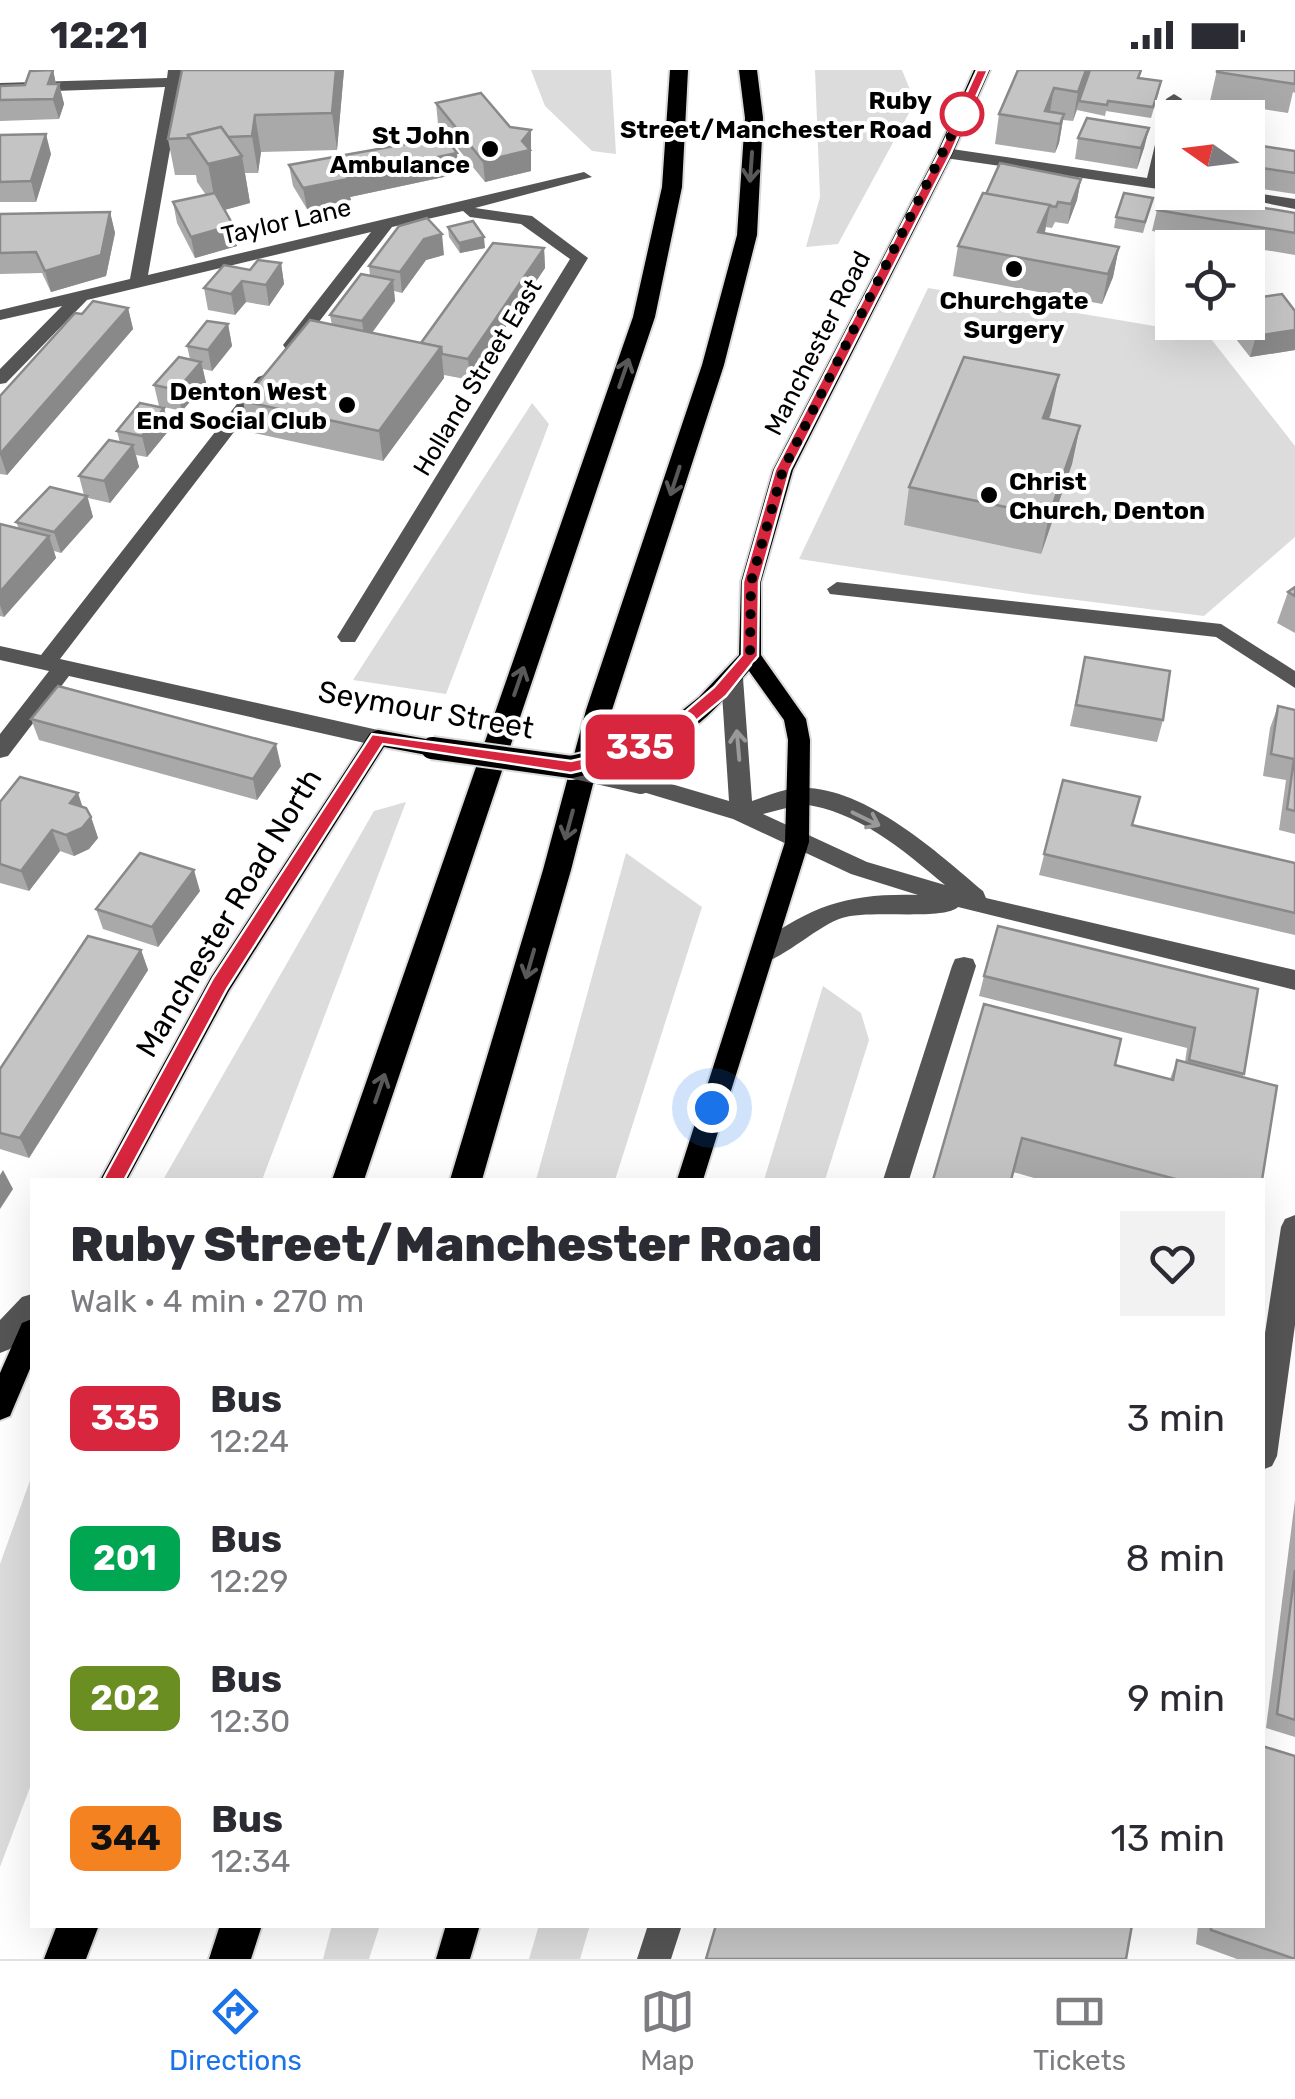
<!DOCTYPE html>
<html lang="en">
<head>
<meta charset="utf-8">
<style>
	:root { --surface:#fff; --page:#f2f2f3; --text:#2b2b33; --muted:#7c7c81; --line:#e1e1e2; --accent:#1a73e8 }
	body { margin:0; font-family:Rubik,sans-serif; background:var(--page); color:var(--text); height:100vh; display:flex; flex-direction:column; font-size:38px; white-space:nowrap }
	* { box-sizing:border-box; margin:0 }
	p { font-size:32px; color:var(--muted) }
	.icon { flex:none; width:55px; height:55px; fill:none; stroke:currentColor; stroke-width:2; stroke-linecap:round; stroke-linejoin:round }
	.map { position:relative; flex:1; overflow:hidden }
	.panel { position:absolute; left:30px; top:1108px; width:1235px; height:750px; display:flex; flex-direction:column; background:var(--surface); border-radius:0px; box-shadow:0 10px 40px #0002 }
	.panel>* { flex:none }
	.badge { padding:0 20px; border-radius:15px; font-size:35px; line-height:65px }
	.needle { width:65px; rotate:284deg }
	.buttons { position:absolute; left:1155px; top:30px; display:grid; gap:20px }
	.buttons a { display:grid; place-items:center; width:110px; height:110px; border-radius:0px; background:var(--surface); box-shadow:0 10px 40px #0002; font-size:50px }
	.you { position:absolute; width:50px; height:50px; margin:-25px; border:8px solid #fff; border-radius:50%; background:#1a73e8; box-shadow:0 0 0 15px #1a73e833 }
	.map>.badge { position:absolute; translate:-50% -50%; box-shadow:0 0 0 5px #fff }
	.round { display:grid; place-items:center; flex:none; width:105px; height:105px; border-radius:0px; background:var(--page) }
	.headline { display:flex; align-items:center; justify-content:space-between; height:170px; padding:0 40px }
	h1 { font-size:48px; font-weight:800; line-height:75px }
	ul { padding:0; list-style:none }
	li { display:flex; align-items:center; gap:30px; height:140px; padding:0 40px }
	li div { flex:1 }
	li b { display:block; font-size:38px }
	li em { font-style:normal }
	li .badge { min-width:110px; font-weight:700; text-align:center }
	.status { display:flex; justify-content:space-between; align-items:center; height:70px; padding:0 50px; background:var(--surface); direction:ltr }
	.status svg { height:28px; fill:currentColor }
	.tabs { display:flex; justify-content:space-around; align-items:center; height:140px; border-top:2px solid var(--line); background:var(--surface); font-size:28px; color:var(--muted) }
	.tabs a { display:grid; justify-items:center; gap:5px }
	.tabs .selected { color:var(--accent) }
	.map>svg:first-child { display:block }
	.green { fill:#dcdcdc }
	.lines { fill:none; stroke-linecap:round; stroke-linejoin:round }
	.major-casing { stroke:#dbdbdb; stroke-width:4 }
	.highway-casing { stroke:#dbdbdb; stroke-width:4 }
	.minor { fill:#555; fill-rule:evenodd }
	.major { fill:#000; fill-rule:evenodd }
	.highway { fill:#000; fill-rule:evenodd }
	.major-bridge-casing { stroke:#dbdbdb; stroke-width:26; stroke-linecap:butt }
	.minor-bridge { stroke:#555; stroke-width:22 }
	.major-bridge { stroke:#000; stroke-width:22 }
	.wall { fill:#a9a9a9 }
	.shaded-wall { fill:#898989 }
	.building { fill:#c4c4c4; stroke:#898989; stroke-width:2.5 }
	.oneway { stroke:#595959 }
	.oneway2 { stroke:#999 }
	.line { fill:#d7263d; stroke:#fff; stroke-width:2.5 }
	.walk { stroke:#000; stroke-width:10; stroke-dasharray:0 18 }
	.stop-dot { fill:#fff; stroke:#d7263d; stroke-width:5 }
	.poi-dot { fill:#000; stroke:#fff; stroke-width:4 }
	.labels { text-anchor:middle; stroke-width:8; stroke-linejoin:round; paint-order:stroke }
	.far-stop-label { font-size:25px; font-weight:bold; fill:#000; stroke:#fff; text-anchor:end }
	.far-poi-label { font-size:25px; font-weight:bold; fill:#000; stroke:#fff; text-anchor:end }
	.far-street-label { font-size:25px; fill:#000; stroke:#fff }
	.street-label { font-size:30px; fill:#000; stroke:#fff }
</style>
</head>
<body>
<div class="status"><b>12:21</b><svg viewBox="0 0 49 12"><path d="M0 12V9h3v3zM5 12V6h3v6zM10 12V3h3v9zM15 12V0h3v12zM26 1h20v11H26zM47 4h2v5h-2z"/></svg></div>
<div class="map">
<svg width="1295" height="1889" viewBox="0 0 1295 1889">
	<rect width="100%" height="100%" fill="#fff"/>
	<!-- green -->
	<g class="green">
		<polygon points="531,0 611,0 616,84 592,81 545,36"/>
		<polygon points="815,0 902,0 915,32 838,174 806,177 820,127"/>
		<polygon points="928,218 1208,265 1295,376 1295,467 1204,546 1029,524 799,489"/>
		<polygon points="532,333 549,354 446,624 353,610"/>
		<polygon points="406,732 262,1110 163,1110 374,741"/>
		<polygon points="626,783 702,837 615,1110 536,1110"/>
		<polygon points="823,916 861,943 869,970 825,1110 764,1110"/>
		<polygon points="32,1405 32,1712 0,1797 0,1494"/>
		<polygon points="332,1855 380,1855 369,1889 323,1889"/>
		<polygon points="539,1855 590,1855 580,1889 529,1889"/>
	</g>
	<g class="lines">
		<defs>
			<g id="major">
				<path d="M974 0H990L953 83 793 400 761 512V585L806 649 810 670 809 772 703 1110H677L785 772 788 670 784 650 749 601C725 629 692 668 655 679L644 671 699 627 739 585 741 512 773 400 937 83Z"/>
				<polygon points="378,660 432,670 443,678 432,686 384,677 229,921 127,1110 100,1110 211,907 370,663"/>
				<polygon points="32,1249 32,1294 10,1346 0,1350 0,1303 22,1253"/>
				<polygon points="446,1855 480,1855 470,1889 436,1889"/>
			</g>
			<g id="highway">
				<polygon points="670,0 688,0 682,117 655,247 364,1110 332,1110 633,247 662,117"/>
				<polygon points="739,0 757,0 763,48 757,165 724,295 612,640 571,800 482,1110 450,1110 543,800 586,640 702,295 737,165 745,48"/>
				<polygon points="57,1855 99,1855 86,1889 44,1889"/>
				<polygon points="220,1855 262,1855 251,1889 209,1889"/>
			</g>
		</defs>
		<!-- major casing -->
		<use href="#major" class="major-casing"/>
		<!-- highway casing -->
		<use href="#highway" class="highway-casing"/>
		<!-- minor -->
		<g class="minor">
			<polygon points="168,0 184,0 148,205 584,102 592,107 475,138 532,146 588,188 355,572 341,572 337,567 570,189 521,154 470,147 463,141 392,157 298,279 286,279 283,275 371,162 87,230 6,313 0,314 0,299 62,236 0,250 0,240 130,209 165,17 0,23 0,13 167,8"/>
			<polygon points="1174,24 1182,29 1177,48 1172,48 1172,68 1163,110 1172,111 1172,121 945,88 937,83 945,78 1147,108 1166,29"/>
			<polygon points="1211,122 1248,122 1295,129 1295,139"/>
			<polygon points="264,305 273,311 270,315 60,589 378,660 386,663 389,668 386,673 378,676 69,606 8,686 0,688 0,664 49,601 0,590 0,576 41,585 258,307"/>
			<polygon points="837,512 1221,554 1295,601 1295,618 1216,567 830,524 827,519"/>
			<path d="M732 601 743 608 752 731C766 726 781 720 796 718 861 713 937 782 983 821L986 828 1295 900V920L958 837C943 851 869 839 842 848 817 855 773 899 753 893L750 886 753 879C809 836 847 823 918 825L851 804 733 749 633 719 630 713 633 707 641 705 729 731 721 608ZM802 734C858 741 903 780 945 815L867 792 763 744Z"/>
			<polygon points="964,887 973,889 976,896 909,1110 883,1110 952,896 955,889"/>
			<polygon points="1295,1145 1295,1255 1277,1386 1272,1396 1262,1400 1262,1283 1281,1157 1285,1149"/>
			<polygon points="32,1224 32,1255 10,1279 0,1283 0,1250 22,1227"/>
			<polygon points="648,1855 682,1855 671,1889 637,1889"/>
		</g>
		<!-- major -->
		<use href="#major" class="major"/>
		<!-- highway -->
		<use href="#highway" class="highway"/>
		<defs>
			<polyline id="major-bridge" points="432,678 571,697 615,687 655,671"/>
		</defs>
		<!-- major-bridge casing -->
		<use href="#major-bridge" class="major-bridge-casing"/>
		<!-- minor-bridge -->
		<polyline class="minor-bridge" points="571,697 641,713"/>
		<!-- major-bridge -->
		<use href="#major-bridge" class="major-bridge"/>
	</g>
	<!-- wall -->
	<g class="wall">
		<polygon points="53,0 56,14 59,14 64,34 59,49 0,51 0,16 25,15"/>
		<polygon points="182,0 344,0 337,80 261,82 258,103 245,103 250,133 224,140 237,176 195,188 177,153 173,132 206,125 197,112 196,105 175,105 168,69"/>
		<polygon points="1018,0 1142,0 1139,8 1159,22 1151,48 1106,41 1105,46 1077,40 1073,51 1063,50 1059,73 1055,83 995,74 999,44"/>
		<polygon points="1217,0 1295,0 1295,23 1293,22 1288,43 1210,31"/>
		<polygon points="436,33 510,57 531,60 531,101 485,112 438,54"/>
		<polygon points="1149,58 1144,78 1137,99 1075,89 1078,68"/>
		<polygon points="0,65 51,84 36,132 0,132"/>
		<polygon points="1248,74 1295,81 1295,124 1248,117"/>
		<polygon points="457,83 458,104 350,127 351,130 307,139 293,116 289,95"/>
		<polygon points="1081,109 1077,130 1068,154 1055,152 1052,158 1046,157 1045,163 1119,177 1113,207 1102,234 953,206 958,176 986,124"/>
		<polygon points="1153,128 1143,163 1114,158 1116,147"/>
		<polygon points="1157,140 1295,143 1295,185 1152,161"/>
		<polygon points="110,142 115,163 106,206 51,222 42,203 0,204 0,144"/>
		<polygon points="448,157 485,178 460,183 449,167"/>
		<polygon points="544,178 545,198 470,310 444,305 444,308 383,391 249,362 243,331 332,255 330,245 370,206 369,196 444,185 426,190 402,223 394,221 395,231 372,263 421,273"/>
		<polygon points="281,193 284,214 269,236 246,232 235,245 208,240 204,218"/>
		<polygon points="128,238 133,259 7,405 0,404 0,326 82,244"/>
		<polygon points="1295,241 1295,280 1250,287 1229,260 1231,252 1248,252"/>
		<polygon points="228,254 232,276 212,301 203,299 206,313 182,341 159,336 154,315 190,289 187,276"/>
		<polygon points="1059,305 1049,349 1080,356 1072,394 1041,484 904,455 909,417"/>
		<polygon points="164,338 170,359 147,387 136,385 139,397 110,433 88,428 93,447 61,483 54,481 56,488 4,547 0,546 0,454 19,459 16,452 84,425 79,406 120,373 117,361"/>
		<polygon points="1295,517 1295,563 1277,553 1288,522"/>
		<polygon points="1085,587 1163,650 1157,672 1070,656"/>
		<polygon points="1278,636 1295,640 1295,764 1279,760 1286,710 1263,706 1270,658"/>
		<polygon points="31,649 281,696 257,730 39,670"/>
		<polygon points="1063,710 1132,755 1295,793 1295,865 1039,805"/>
		<polygon points="0,732 83,737 91,747 98,768 89,779 74,786 60,781 29,821 0,813"/>
		<polygon points="200,821 158,877 103,859 96,839"/>
		<polygon points="141,880 148,900 29,1088 0,1079 0,999"/>
		<polygon points="984,906 1258,919 1243,1007 1262,1110 1041,1110 1013,1102 933,1110 1115,995 1170,1009 1177,990 1185,992 1187,978 979,926"/>
		<polygon points="1295,1430 1295,1667 1266,1658"/>
		<polygon points="1198,1855 1262,1855 1295,1889 1237,1889 1196,1874"/>
	</g>
	<!-- shaded-wall -->
	<g class="shaded-wall">
		<polygon points="53,0 57,19 59,14 64,34 59,49 48,14"/>
		<polygon points="336,0 344,0 337,80 332,43"/>
		<polygon points="1086,0 1092,0 1079,31 1073,51 1078,22"/>
		<polygon points="1054,18 1049,47 1045,41"/>
		<polygon points="1064,44 1059,73 1055,83 1060,54"/>
		<polygon points="255,45 261,82 258,103 252,66"/>
		<polygon points="1149,58 1144,78 1137,99 1141,78"/>
		<polygon points="531,60 531,101 485,112 483,91 522,71"/>
		<polygon points="46,64 51,84 36,132 31,111"/>
		<polygon points="457,83 458,104 350,127 351,130 307,139 303,118 347,106"/>
		<polygon points="242,86 250,133 217,142 208,94"/>
		<polygon points="1081,109 1077,130 1068,154 1071,134"/>
		<polygon points="1050,135 1044,165 1033,192 1038,162"/>
		<polygon points="110,142 115,163 106,206 51,222 45,201"/>
		<polygon points="233,155 237,176 195,188 191,167"/>
		<polygon points="442,164 444,185 426,190 402,223 400,202 424,169"/>
		<polygon points="484,167 485,178 460,183 459,173"/>
		<polygon points="1119,177 1113,207 1102,234 1108,204"/>
		<polygon points="544,178 545,198 470,310 468,289"/>
		<polygon points="281,193 284,214 269,236 266,215"/>
		<polygon points="393,210 395,231 365,272 362,251"/>
		<polygon points="242,211 246,232 235,245 231,224"/>
		<polygon points="128,238 133,259 7,405 0,384"/>
		<polygon points="228,254 232,276 212,301 208,280"/>
		<polygon points="1295,260 1295,280 1250,287 1256,266"/>
		<polygon points="441,277 444,308 383,391 379,361"/>
		<polygon points="201,292 206,313 182,341 177,320"/>
		<polygon points="1059,305 1051,343 1036,386 1043,348"/>
		<polygon points="164,338 170,359 147,387 142,366"/>
		<polygon points="1080,356 1072,394 1041,484 1049,446"/>
		<polygon points="133,375 139,397 110,433 104,411"/>
		<polygon points="87,426 93,447 61,483 54,462"/>
		<polygon points="49,466 56,488 4,547 0,535 0,522"/>
		<polygon points="276,674 281,696 257,730 253,709"/>
		<polygon points="78,723 85,744 70,733"/>
		<polygon points="91,747 98,768 89,779 74,786 66,765"/>
		<polygon points="52,760 60,781 29,821 21,801"/>
		<polygon points="194,800 200,821 158,877 152,857"/>
		<polygon points="141,880 148,900 29,1088 20,1068"/>
		<polygon points="3,1100 13,1119 0,1139 0,1105"/>
	</g>
	<!-- building -->
	<g class="building">
		<polygon points="53,0 48,14 59,14 54,29 0,30 0,16 25,15 30,1"/>
		<polygon points="182,0 336,0 332,43 255,45 252,66 228,67 221,57 188,65 188,68 168,69"/>
		<polygon points="1018,0 1086,0 1078,22 1054,18 1045,41 1064,44 1060,54 999,44"/>
		<polygon points="1090,0 1141,0 1138,8 1161,11 1153,37 1108,31 1107,35 1079,31"/>
		<polygon points="1217,0 1295,0 1295,14 1217,2"/>
		<polygon points="481,23 510,57 531,60 522,71 530,80 483,91 436,33"/>
		<polygon points="1087,48 1149,58 1141,78 1078,68"/>
		<polygon points="221,57 242,86 208,94 188,65"/>
		<polygon points="46,64 31,111 0,112 0,65"/>
		<polygon points="445,67 457,83 347,106 348,109 303,118 289,95"/>
		<polygon points="1248,74 1295,81 1295,103 1248,96"/>
		<polygon points="1000,93 1081,109 1071,134 1058,132 1056,137 986,124"/>
		<polygon points="1163,121 1295,143 1295,163 1157,140"/>
		<polygon points="215,123 233,155 191,167 173,132"/>
		<polygon points="983,123 1050,135 1038,162 1119,177 1108,204 958,176"/>
		<polygon points="1124,123 1153,128 1145,152 1116,147"/>
		<polygon points="110,142 101,185 45,201 36,182 0,183 0,144"/>
		<polygon points="427,148 442,164 424,169 400,202 369,196 399,156"/>
		<polygon points="473,151 484,167 459,173 448,157"/>
		<polygon points="493,173 544,178 468,289 442,284 441,277 421,273"/>
		<polygon points="258,190 281,193 266,215 242,211 231,224 204,218 224,195 250,200"/>
		<polygon points="361,204 393,210 362,251 330,245"/>
		<polygon points="1282,224 1295,241 1295,260 1256,266 1245,252 1248,252 1248,229"/>
		<polygon points="93,231 128,238 0,384 0,326 75,243 82,244"/>
		<polygon points="310,250 441,277 379,361 243,331"/>
		<polygon points="207,251 228,254 208,280 187,276"/>
		<polygon points="179,287 201,292 177,320 154,315"/>
		<polygon points="964,287 1059,305 1043,348 1080,356 1049,446 909,417"/>
		<polygon points="140,333 164,338 142,366 117,361"/>
		<polygon points="109,370 133,375 104,411 79,406"/>
		<polygon points="50,417 87,426 54,462 16,452"/>
		<polygon points="0,454 49,466 0,522"/>
		<polygon points="1295,517 1295,526 1288,522"/>
		<polygon points="1085,587 1170,601 1163,650 1076,635"/>
		<polygon points="58,616 276,674 253,709 31,649"/>
		<polygon points="1278,636 1295,640 1295,741 1287,739 1294,689 1271,684"/>
		<polygon points="20,707 78,723 70,733 86,738 91,747 82,758 66,765 52,760 21,801 0,794 0,732"/>
		<polygon points="1063,710 1140,727 1132,755 1295,793 1295,843 1044,784"/>
		<polygon points="140,783 194,800 152,857 96,839"/>
		<polygon points="998,856 1258,919 1244,1004 1189,990 1195,958 984,906"/>
		<polygon points="88,866 141,880 20,1068 0,1063 0,999"/>
		<polygon points="984,934 1121,969 1115,995 1173,1010 1177,990 1277,1016 1262,1110 1179,1110 1022,1068 1011,1110 933,1110"/>
		<polygon points="1295,1500 1295,1650 1277,1644"/>
		<polygon points="1262,1676 1295,1686 1295,1889 1211,1860 1211,1855 1262,1855"/>
		<polygon points="716,1855 1132,1855 1126,1889 706,1889"/>
	</g>
	<!-- one-way arrows -->
	<defs><path id="oneway-shaft" d="M-6 0H5M1.5-3L5.5 0L1.5 3" fill="none" stroke-width="1.6" stroke-linecap="round" stroke-linejoin="round" transform="scale(2.5)"/></defs>
	<g class="oneway">
		<use href="#oneway-shaft" transform="translate(751 97) rotate(94)"/>
		<use href="#oneway-shaft" transform="translate(624 303) rotate(-71)"/>
		<use href="#oneway-shaft" transform="translate(675 411) rotate(108)"/>
		<use href="#oneway-shaft" transform="translate(519 611) rotate(-71)"/>
		<use href="#oneway-shaft" transform="translate(569 755) rotate(105)"/>
		<use href="#oneway-shaft" transform="translate(530 894) rotate(106)"/>
		<use href="#oneway-shaft" transform="translate(380 1018) rotate(-71)"/>
	</g>
	<g class="oneway2">
		<use href="#oneway-shaft" transform="translate(738 675) rotate(-95)"/>
		<use href="#oneway-shaft" transform="translate(866 749) rotate(26)"/>
	</g>
	<!-- line -->
	<polygon class="line" points="977,0 988,0 951,83 790,400 759,512 758,586 726,626 684,661 621,691 571,703 383,674 227,919 121,1116 106,1116 103,1110 106,1104 213,908 372,664 571,691 611,682 672,653 714,617 742,585 743,512 775,400 939,83"/>
	<g class="lines">
		<!-- walk -->
		<polyline class="walk" points="712,1038 798,772 798,670 795,649 750,586 751,512 783,400 962,44"/>
	</g>
	<!-- markers -->
	<circle class="stop-dot" cx="962" cy="44" r="20"/>
	<g class="poi-dot">
		<circle cx="490" cy="79" r="10"/>
		<circle cx="1014" cy="199" r="10"/>
		<circle cx="347" cy="335" r="10"/>
		<circle cx="989" cy="425" r="10"/>
	</g>
	<g class="labels">
		<!-- far-stop labels -->
		<g class="far-stop-label">
			<text x="932" y="39">Ruby<tspan x="932" dy="29">Street/Manchester Road</tspan></text>
		</g>
		<!-- far-poi labels -->
		<g class="far-poi-label">
			<text x="470" y="74">St John<tspan x="470" dy="29">Ambulance</tspan></text>
			<text x="1014" y="239" text-anchor="middle">Churchgate<tspan x="1014" dy="29">Surgery</tspan></text>
			<text x="327" y="330">Denton West<tspan x="327" dy="29">End Social Club</tspan></text>
			<text x="1009" y="420" text-anchor="start">Christ<tspan x="1009" dy="29">Church, Denton</tspan></text>
		</g>
		<!-- far-street labels -->
		<g class="far-street-label">
			<text transform="translate(286 151) rotate(-13)" y="9">Taylor Lane</text>
			<text transform="translate(817 273) rotate(-63)" y="9">Manchester Road</text>
			<text transform="translate(477 307) rotate(-59)" y="9">Holland Street East</text>
		</g>
		<!-- street labels -->
		<g class="street-label">
			<text transform="translate(426 640) rotate(10)" y="10">Seymour Street</text>
			<text transform="translate(229 843) rotate(-59)" y="10">Manchester Road North</text>
		</g>
	</g>
</svg>
<div class="buttons">
<a><svg class="needle" viewBox="-14 -14 28 28"><path d="M0-13l5 13h-10z" fill="#e53935"/><path d="M0 13l5-13h-10z" fill="#7c7c81"/></svg></a>
<a><svg class="icon" aria-label="locate" viewBox="0 0 24 24"><circle cx="12" cy="12" r="6"/><path d="M12 2v4M12 18v4M2 12h4M18 12h4"/></svg></a>
</div>
<div class="you" style="left:712px;top:1038px"></div>
<b class="badge" style="left:640px;top:677px;background:#d7263d;color:#fff">335</b>
<section class="panel">
<div class="headline"><div><h1>Ruby Street/Manchester Road</h1><p>Walk · 4 min · 270 m</p></div><a class="round"><svg class="icon" aria-label="heart" viewBox="0 0 24 24"><path d="M12 20l-8-8c-3-5 5-10 8-4 3-6 11-1 8 4z"/></svg></a></div>
<ul>
<li><span class="badge" style="background:#d7263d;color:#fff">335</span><div><b>Bus</b><p>12:24</p></div><em>3 min</em></li>
<li><span class="badge" style="background:#00a651;color:#fff">201</span><div><b>Bus</b><p>12:29</p></div><em>8 min</em></li>
<li><span class="badge" style="background:#6b8e23;color:#fff">202</span><div><b>Bus</b><p>12:30</p></div><em>9 min</em></li>
<li><span class="badge" style="background:#f58220;color:#111">344</span><div><b>Bus</b><p>12:34</p></div><em>13 min</em></li>
</ul>
</section>
</div>
<nav class="tabs">
<a class="selected"><svg class="icon" aria-label="directions" viewBox="0 0 24 24"><path d="M12 3l9 9-9 9-9-9zM9 14v-3h6M13 9l2 2-2 2"/></svg>Directions</a>
<a><svg class="icon" aria-label="map" viewBox="0 0 24 24"><path d="M3 6l6-2 6 2 6-2v14l-6 2-6-2-6 2zM9 4v14M15 6v14"/></svg>Map</a>
<a><svg class="icon" aria-label="tickets" viewBox="0 0 24 24"><path d="M3 7h18v10H3zM15 7v10"/></svg>Tickets</a>
</nav>
</body>
</html>
